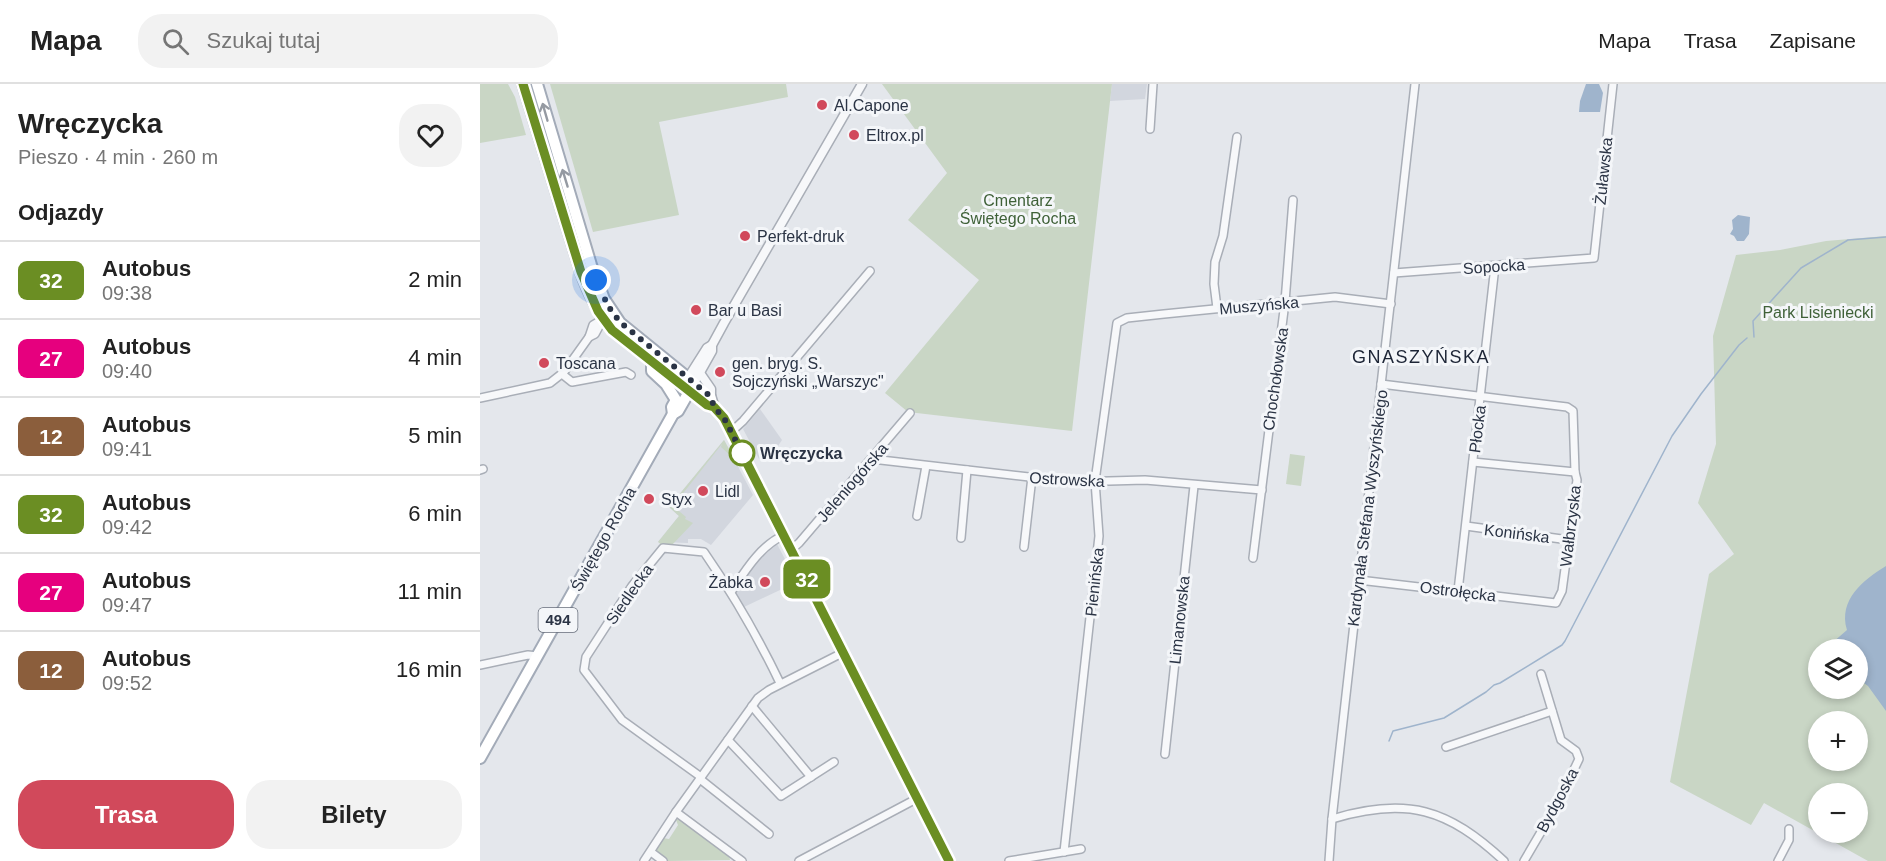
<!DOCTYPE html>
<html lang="pl">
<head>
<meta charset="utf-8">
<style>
	:root { --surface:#fff; --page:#f2f2f2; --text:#222; --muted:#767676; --line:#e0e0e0; --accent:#d1495b }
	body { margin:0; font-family:Arial,sans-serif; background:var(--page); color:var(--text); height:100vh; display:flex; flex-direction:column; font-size:22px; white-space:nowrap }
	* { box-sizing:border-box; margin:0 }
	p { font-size:20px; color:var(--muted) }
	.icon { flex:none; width:33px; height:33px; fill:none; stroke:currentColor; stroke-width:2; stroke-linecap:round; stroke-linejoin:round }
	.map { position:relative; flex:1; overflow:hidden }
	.side { display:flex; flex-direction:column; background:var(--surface); width:480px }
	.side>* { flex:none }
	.badge { padding:0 12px; border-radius:9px; font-size:21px; line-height:39px }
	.controls { position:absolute; left:1328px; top:555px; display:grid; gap:12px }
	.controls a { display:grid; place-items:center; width:60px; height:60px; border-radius:50%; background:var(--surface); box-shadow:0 3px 9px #0003; font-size:30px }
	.you { position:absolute; width:30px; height:30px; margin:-15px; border:4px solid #fff; border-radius:50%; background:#1a73e8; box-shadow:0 0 0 9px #1a73e833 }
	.map>.badge { position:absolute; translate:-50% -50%; box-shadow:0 0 0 3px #fff }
	h2 { padding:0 18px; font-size:22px; line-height:54px }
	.round { display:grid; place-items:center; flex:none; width:63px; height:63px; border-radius:24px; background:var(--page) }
	.head { display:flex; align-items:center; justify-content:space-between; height:102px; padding:0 18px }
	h1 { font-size:28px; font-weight:700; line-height:45px }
	.button { display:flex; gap:12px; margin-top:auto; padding:12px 18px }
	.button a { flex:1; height:69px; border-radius:24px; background:var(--accent); color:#fff; font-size:24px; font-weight:700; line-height:69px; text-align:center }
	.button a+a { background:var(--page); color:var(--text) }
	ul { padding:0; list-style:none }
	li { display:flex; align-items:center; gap:18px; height:78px; padding:0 18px; border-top:2px solid var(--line) }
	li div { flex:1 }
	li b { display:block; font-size:22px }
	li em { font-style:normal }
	li .badge { min-width:66px; font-weight:700; text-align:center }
	header { display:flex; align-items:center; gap:36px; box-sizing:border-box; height:84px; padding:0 30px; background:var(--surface); border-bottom:2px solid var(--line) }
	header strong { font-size:28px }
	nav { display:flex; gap:33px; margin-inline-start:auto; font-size:21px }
	.search { width:420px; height:54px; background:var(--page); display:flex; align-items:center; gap:15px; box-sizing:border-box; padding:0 21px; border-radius:24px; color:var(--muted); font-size:22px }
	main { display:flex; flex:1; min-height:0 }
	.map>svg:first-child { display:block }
	.built { fill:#d2d6de }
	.green { fill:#c9d6c5; fill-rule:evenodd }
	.water { fill:#9fb4cc }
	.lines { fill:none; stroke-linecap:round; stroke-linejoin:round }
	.stream { stroke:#9fb4cc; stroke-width:1.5 }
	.minor-casing { stroke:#a9aeb7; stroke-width:10 }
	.tertiary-casing { stroke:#a9aeb7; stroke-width:11 }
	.secondary-casing { stroke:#a9aeb7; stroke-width:12 }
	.primary-casing { stroke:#a3abb8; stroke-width:14 }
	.minor { stroke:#f7f8fa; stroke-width:7 }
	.tertiary { stroke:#f7f8fa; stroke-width:8 }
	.secondary { stroke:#fff; stroke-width:9 }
	.primary { stroke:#fff; stroke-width:10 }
	.oneway { stroke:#959aa2 }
	.line-casing { stroke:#fff; stroke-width:14 }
	.line { stroke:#6b8e23; stroke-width:9 }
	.walk { stroke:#2b3445; stroke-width:6; stroke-dasharray:0 10.8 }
	.poi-dot { fill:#d1495b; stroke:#f4f6f9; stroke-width:2 }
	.stop-dot { fill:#fff; stroke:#6b8e23; stroke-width:3 }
	.labels { text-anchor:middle; stroke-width:6; stroke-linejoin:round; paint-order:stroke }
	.shield { fill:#f4f6f9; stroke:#676e7b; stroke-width:1.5 }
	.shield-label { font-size:15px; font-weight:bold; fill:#2b3445 }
	.poi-label { font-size:16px; fill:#2b3445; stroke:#f4f6f9; text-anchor:start }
	.street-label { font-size:16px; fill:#2b3445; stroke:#f4f6f9 }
	.park-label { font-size:16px; fill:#3f6138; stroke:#f4f6f9 }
	.stop-label { font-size:16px; font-weight:bold; fill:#2b3445; stroke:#f4f6f9; text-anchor:start }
	.neighbourhood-label { font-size:18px; letter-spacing:1.5px; fill:#1d2536; stroke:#f4f6f9 }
</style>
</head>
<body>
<header>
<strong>Mapa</strong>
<div class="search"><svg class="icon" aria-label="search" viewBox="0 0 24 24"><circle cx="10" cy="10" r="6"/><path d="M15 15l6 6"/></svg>Szukaj tutaj</div>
<nav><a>Mapa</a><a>Trasa</a><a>Zapisane</a></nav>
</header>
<main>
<section class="side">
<div class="head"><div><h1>Wręczycka</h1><p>Pieszo · 4 min · 260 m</p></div><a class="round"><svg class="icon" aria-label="heart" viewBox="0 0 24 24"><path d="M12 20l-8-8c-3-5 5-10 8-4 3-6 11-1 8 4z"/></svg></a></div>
<h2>Odjazdy</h2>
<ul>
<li><span class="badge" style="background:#6b8e23;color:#fff">32</span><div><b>Autobus</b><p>09:38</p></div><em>2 min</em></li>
<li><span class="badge" style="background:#e6007e;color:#fff">27</span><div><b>Autobus</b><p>09:40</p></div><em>4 min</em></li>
<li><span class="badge" style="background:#8b5e3c;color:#fff">12</span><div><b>Autobus</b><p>09:41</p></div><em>5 min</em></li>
<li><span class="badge" style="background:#6b8e23;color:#fff">32</span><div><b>Autobus</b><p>09:42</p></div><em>6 min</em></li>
<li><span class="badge" style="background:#e6007e;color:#fff">27</span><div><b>Autobus</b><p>09:47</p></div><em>11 min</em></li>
<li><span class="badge" style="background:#8b5e3c;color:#fff">12</span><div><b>Autobus</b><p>09:52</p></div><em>16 min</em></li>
</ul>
<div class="button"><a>Trasa</a><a>Bilety</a></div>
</section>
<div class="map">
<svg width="1406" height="777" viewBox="0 0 1406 777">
	<rect width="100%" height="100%" fill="#e4e7ec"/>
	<!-- built -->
	<g class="built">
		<polygon points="632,0 667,0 665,15 630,17"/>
		<polygon points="280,325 302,356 298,362 279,375 263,345"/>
		<polygon points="244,356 273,411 231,461 221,455 208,455 208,459 178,458 199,432 189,423"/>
		<polygon points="297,460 317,498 264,523 254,507 268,486"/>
	</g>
	<!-- green -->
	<g class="green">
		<polygon points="0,0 28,0 35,13 46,51 0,59"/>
		<polygon points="47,0 52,0 125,227 113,211"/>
		<polygon points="70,0 306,0 308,13 179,38 199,131 113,148"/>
		<polygon points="402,0 632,0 592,347 428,328 405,309 499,196 428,136 467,89"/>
		<path d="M1406 152V777H1388L1284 719 1271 741 1190 698 1229 490 1254 470 1218 419 1236 360 1233 252 1256 171 1300 166 1346 157ZM1338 566H1377V604H1338ZM1338 638H1377V676H1338ZM1338 710H1377V748H1338Z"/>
		<polygon points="244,356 254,374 253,376 259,384 250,376 252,373 241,363 242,360 193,422 206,433 205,435 213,439 191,462 183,462 178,458 199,432 189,423"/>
		<polygon points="810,370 825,372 821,402 806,400"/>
		<polygon points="198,735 201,735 249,771 250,776 188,777 177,768 176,765 183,754 189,755 198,741 196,736"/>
	</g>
	<!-- water -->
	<g class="water">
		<polygon points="1106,0 1119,0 1123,9 1120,28 1099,28 1100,17"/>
		<polygon points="1258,131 1270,133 1269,150 1264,157 1257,157 1254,152 1250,150 1253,145 1252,136"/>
		<path d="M1406 482V627L1388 602 1377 594V566L1352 565V559L1367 546C1358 516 1383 496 1406 482Z"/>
	</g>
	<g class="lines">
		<!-- stream -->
		<g class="stream">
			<polyline points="1274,253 1273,237 1321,184 1368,156 1406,153"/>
			<polyline points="909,657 913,647 964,634 1006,608 1014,601 1020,599 1082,561 1085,557 1192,352 1221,310 1259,261 1267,254"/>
		</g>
		<defs>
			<g id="minor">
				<polyline points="670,45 673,0"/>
				<polyline points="914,189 1114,174 1133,0"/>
				<polyline points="737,224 734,200 735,178 743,152 757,53"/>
				<polyline points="109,253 113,241 123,235"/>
				<polyline points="82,290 92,298 146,288 151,291"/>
				<polyline points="0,314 70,299 84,288 109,253 115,250 123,235"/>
				<polyline points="251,348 263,337 390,187"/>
				<polyline points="392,375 593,398 665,396 782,406"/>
				<polyline points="993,378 1095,388"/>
				<polyline points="0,386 3,385"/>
				<polyline points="437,432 446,382"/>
				<polyline points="986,442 1089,456"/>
				<polyline points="481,454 487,386"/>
				<polyline points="544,463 552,393"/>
				<polyline points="312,465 319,459 430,329"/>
				<polyline points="773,474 805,218 813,116"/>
				<polyline points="879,496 1076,519 1082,507 1097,396 1095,388 1093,327 1087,323 901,300"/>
				<polyline points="978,507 1015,182"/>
				<path d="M251 508C265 487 280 462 304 451"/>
				<polyline points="0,581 48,571 58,572"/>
				<polyline points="272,622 331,693"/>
				<polyline points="248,656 301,712 354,678"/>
				<polyline points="966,663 1072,627"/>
				<polyline points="685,670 714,402"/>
				<path d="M221 693 142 636 104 586 106 573 152 502 183 464 224 468C253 510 278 553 300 599"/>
				<polyline points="220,695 289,750"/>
				<polyline points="196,728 262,777"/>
				<path d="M852 735C927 712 968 725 1024 777"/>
				<polyline points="171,768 183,777"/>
				<polyline points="584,768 619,452 615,397 637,239 647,234 684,230 855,213 911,220"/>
				<polyline points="164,777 196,728 278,614 289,606 364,568"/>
				<polyline points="319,777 438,714"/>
				<polyline points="529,777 601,765"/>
				<polyline points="849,777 852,735 935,0"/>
				<polyline points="1044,777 1078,719 1099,675 1096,667 1081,656 1061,590"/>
				<polyline points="1298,777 1309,756 1309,745"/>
			</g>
			<g id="tertiary">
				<polyline points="220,289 231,305 231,313"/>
				<polyline points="208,294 227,264 232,261"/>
				<polyline points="214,299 232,267 232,261 244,239 382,0"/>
			</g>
			<g id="secondary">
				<polyline points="172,277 227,321 234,323"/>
				<polyline points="214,299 231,313 234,323 244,334 469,777"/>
			</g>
			<g id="primary">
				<path d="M43 0 101 188C119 237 132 246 172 277V287L186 300 196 316 192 323 193 330"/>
				<polyline points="0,674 193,330 198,327 214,299 140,239 124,215 111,181 57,0"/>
			</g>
		</defs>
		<!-- minor casing -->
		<use href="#minor" class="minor-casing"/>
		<!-- tertiary casing -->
		<use href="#tertiary" class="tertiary-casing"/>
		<!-- secondary casing -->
		<use href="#secondary" class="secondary-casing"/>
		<!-- primary casing -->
		<use href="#primary" class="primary-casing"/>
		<!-- minor -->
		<use href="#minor" class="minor"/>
		<!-- tertiary -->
		<use href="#tertiary" class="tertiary"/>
		<!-- secondary -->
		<use href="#secondary" class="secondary"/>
		<!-- primary -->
		<use href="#primary" class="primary"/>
	</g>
	<!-- one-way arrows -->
	<defs><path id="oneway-shaft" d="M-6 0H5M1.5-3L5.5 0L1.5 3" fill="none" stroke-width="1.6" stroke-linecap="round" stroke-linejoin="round" transform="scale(1.5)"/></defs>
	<g class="oneway">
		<use href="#oneway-shaft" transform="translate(65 28) rotate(-106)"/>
		<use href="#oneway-shaft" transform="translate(85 94) rotate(-107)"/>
	</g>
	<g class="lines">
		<defs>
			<polyline id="line" points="43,0 101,188 118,227 132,246 227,321 234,323 244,334 469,777"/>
		</defs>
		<!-- line casing -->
		<use href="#line" class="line-casing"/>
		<!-- line -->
		<use href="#line" class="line"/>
		<!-- walk -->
		<polyline class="walk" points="116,196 128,222 140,238 231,313 234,323 244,334 262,369"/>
	</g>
	<!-- markers -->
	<g class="poi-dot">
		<circle cx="342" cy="21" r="6"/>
		<circle cx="374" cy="51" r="6"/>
		<circle cx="265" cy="152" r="6"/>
		<circle cx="216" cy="226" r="6"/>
		<circle cx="64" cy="279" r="6"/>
		<circle cx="240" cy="288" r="6"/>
		<circle cx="223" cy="407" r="6"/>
		<circle cx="169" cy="415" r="6"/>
		<circle cx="285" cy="498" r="6"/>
	</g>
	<circle class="stop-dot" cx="262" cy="369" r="12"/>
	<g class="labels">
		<!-- shield labels -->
		<rect class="shield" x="58.5" y="524" width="39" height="24" rx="4.5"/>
		<g class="shield-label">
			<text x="78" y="541">494</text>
		</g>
		<!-- poi labels -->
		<g class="poi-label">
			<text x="354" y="27">Al.Capone</text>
			<text x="386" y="57">Eltrox.pl</text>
			<text x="277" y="158">Perfekt-druk</text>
			<text x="228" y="232">Bar u Basi</text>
			<text x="76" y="285">Toscana</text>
			<text x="252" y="285">gen. bryg. S.<tspan x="252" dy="18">Sojczyński „Warszyc"</tspan></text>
			<text x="235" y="413">Lidl</text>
			<text x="181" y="421">Styx</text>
			<text x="273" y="504" text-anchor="end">Żabka</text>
		</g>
		<!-- street labels -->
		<g class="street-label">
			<text transform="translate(1123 87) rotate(-84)" y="6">Żuławska</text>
			<text transform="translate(1014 182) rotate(-4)" y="6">Sopocka</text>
			<text transform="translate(779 221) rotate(-5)" y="6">Muszyńska</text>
			<text transform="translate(795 295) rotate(-82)" y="6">Chochołowska</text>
			<text transform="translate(997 345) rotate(-83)" y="6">Płocka</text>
			<text transform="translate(587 395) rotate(3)" y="6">Ostrowska</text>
			<text transform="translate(372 398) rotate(-49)" y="6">Jeleniogórska</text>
			<text transform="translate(887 424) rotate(-83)" y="6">Kardynała Stefana Wyszyńskiego</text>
			<text transform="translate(1090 442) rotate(-83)" y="6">Wałbrzyska</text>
			<text transform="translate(1037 449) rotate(7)" y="6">Konińska</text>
			<text transform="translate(123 455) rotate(-61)" y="6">Świętego Rocha</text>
			<text transform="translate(614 498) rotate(-84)" y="6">Pienińska</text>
			<text transform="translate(978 507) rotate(7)" y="6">Ostrołęcka</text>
			<text transform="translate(149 510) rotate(-55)" y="6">Siedlecka</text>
			<text transform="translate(699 536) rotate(-84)" y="6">Limanowska</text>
			<text transform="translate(1077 716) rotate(-62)" y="6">Bydgoska</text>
		</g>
		<!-- park labels -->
		<g class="park-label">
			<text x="538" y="122">Cmentarz<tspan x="538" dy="18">Świętego Rocha</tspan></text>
			<text x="1338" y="234">Park Lisieniecki</text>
		</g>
		<!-- stop labels -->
		<g class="stop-label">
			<text x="280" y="375">Wręczycka</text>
		</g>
		<!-- neighbourhood labels -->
		<g class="neighbourhood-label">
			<text x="941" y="279">GNASZYŃSKA</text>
		</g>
	</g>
</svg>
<div class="controls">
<a><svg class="icon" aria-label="layers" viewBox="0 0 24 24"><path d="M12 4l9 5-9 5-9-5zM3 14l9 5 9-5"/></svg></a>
<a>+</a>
<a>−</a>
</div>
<div class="you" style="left:116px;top:196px"></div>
<b class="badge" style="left:327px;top:495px;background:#6b8e23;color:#fff">32</b>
</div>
</main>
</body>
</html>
